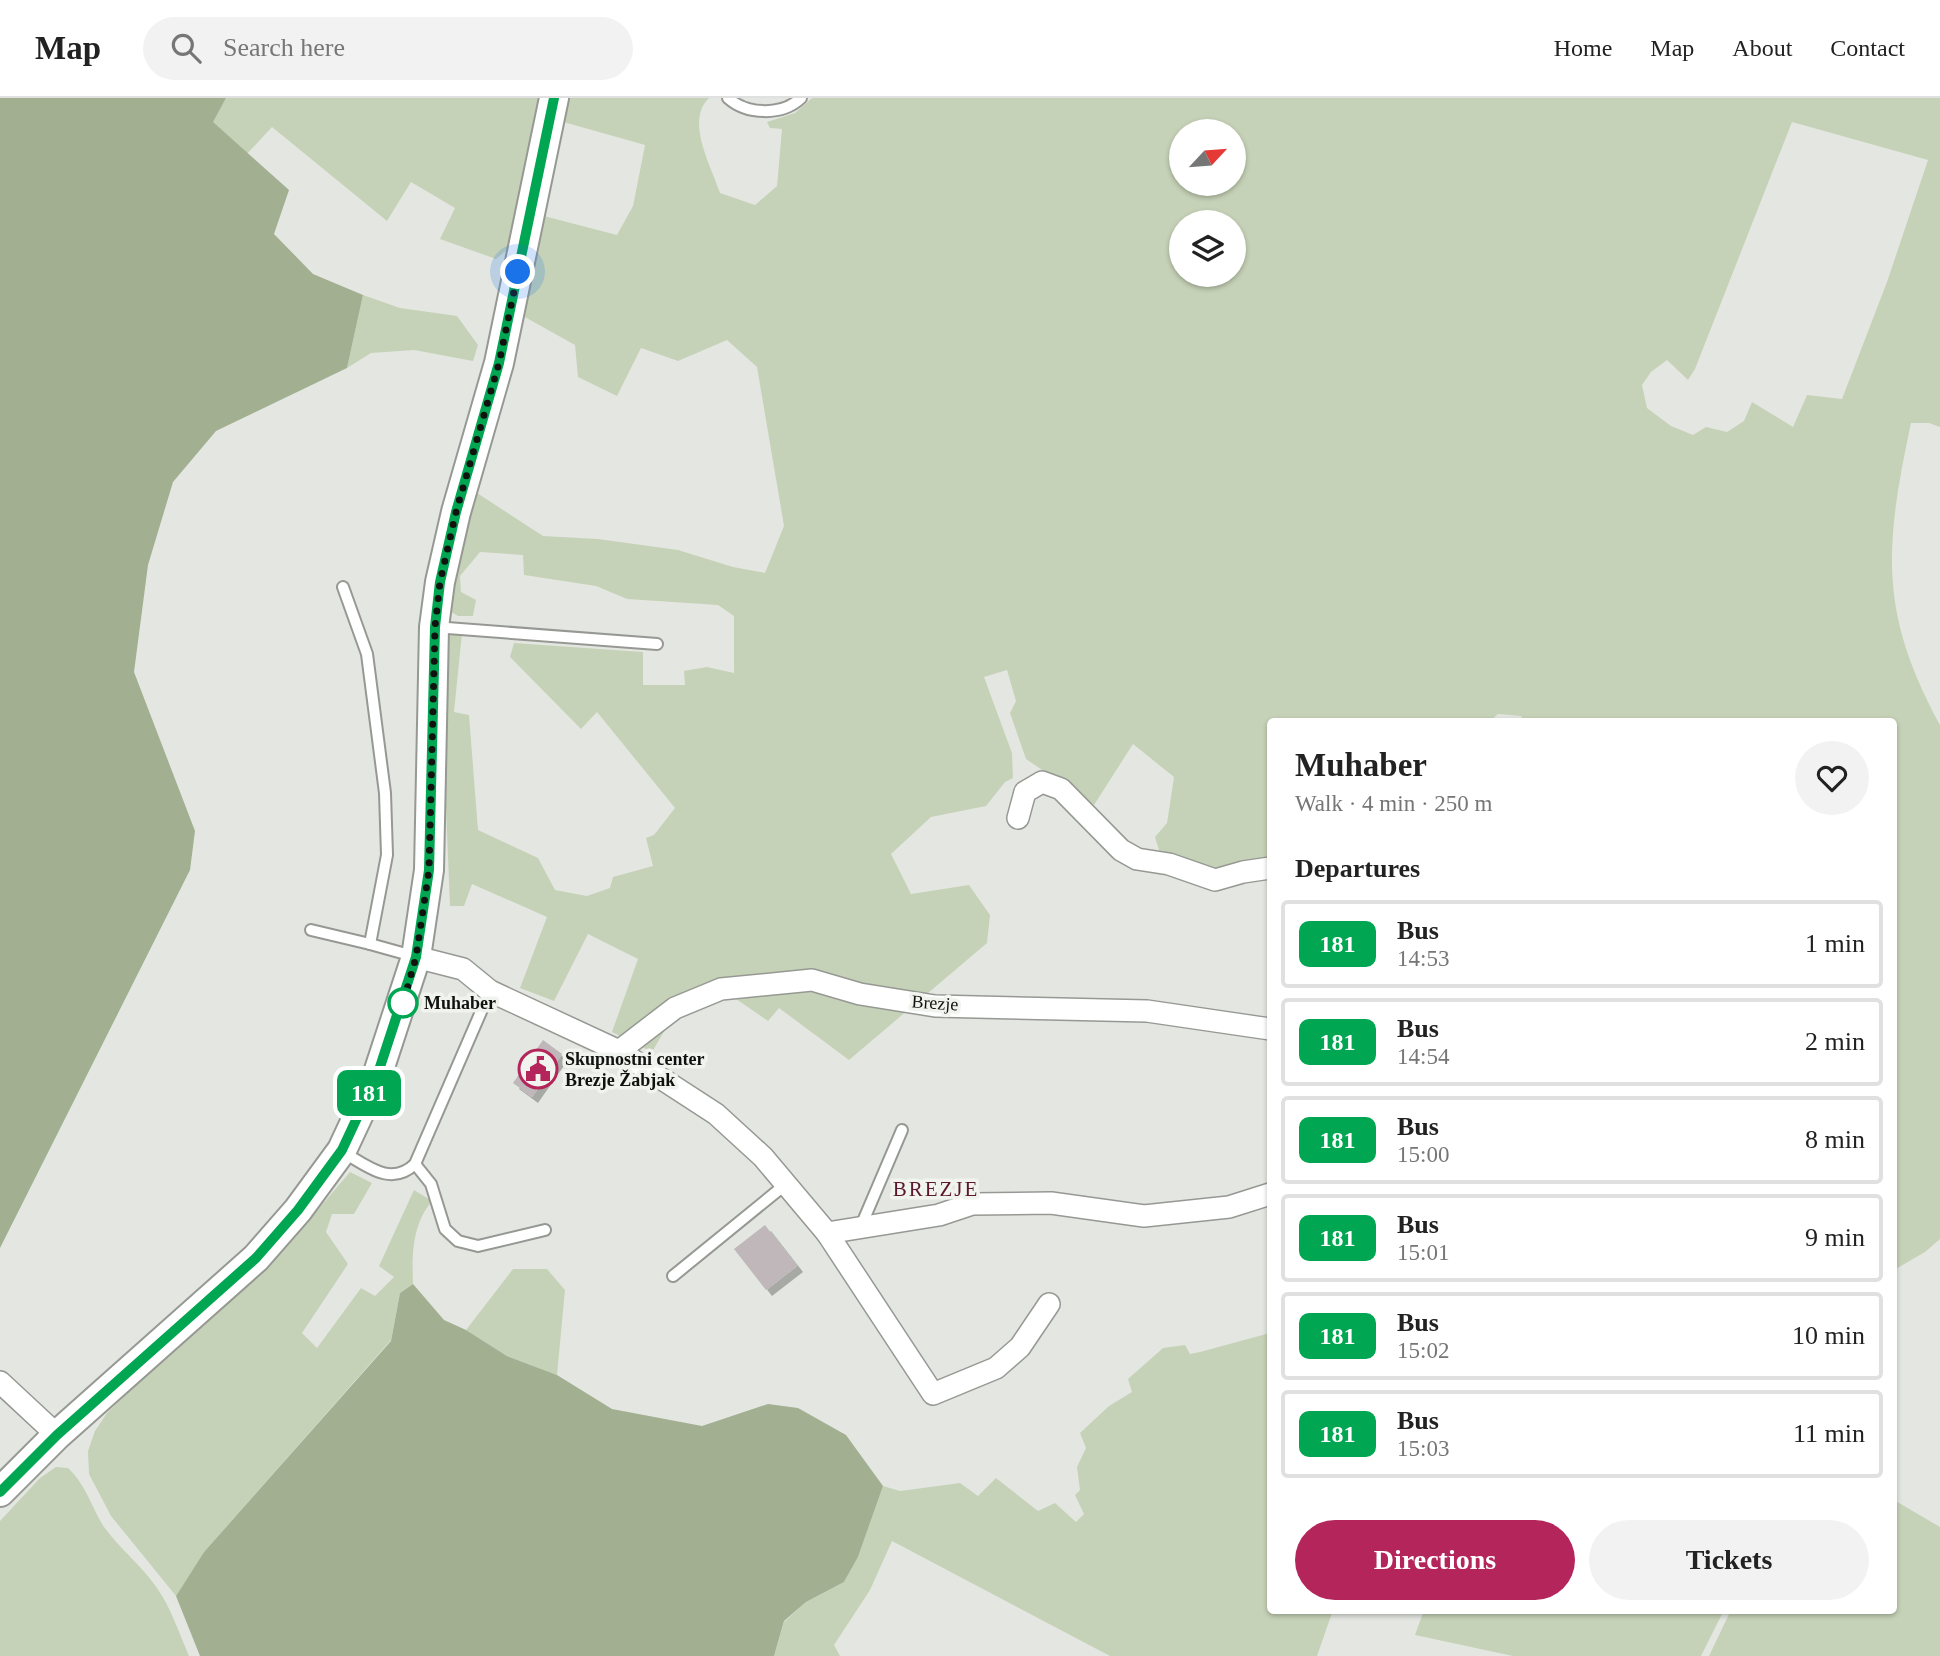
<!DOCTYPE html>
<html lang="en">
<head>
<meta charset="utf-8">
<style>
	:root { --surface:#fff; --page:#f2f2f2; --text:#222; --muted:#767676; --line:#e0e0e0; --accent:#b3255b }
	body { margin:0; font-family:"Times New Roman",serif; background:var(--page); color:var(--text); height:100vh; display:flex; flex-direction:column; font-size:26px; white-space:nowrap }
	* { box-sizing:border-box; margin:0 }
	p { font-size:23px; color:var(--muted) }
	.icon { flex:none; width:38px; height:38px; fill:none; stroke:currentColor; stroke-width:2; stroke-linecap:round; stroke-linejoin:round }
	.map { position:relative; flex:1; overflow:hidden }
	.details { position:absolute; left:1267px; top:620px; width:630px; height:896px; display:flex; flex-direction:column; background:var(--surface); border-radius:7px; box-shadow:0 2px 5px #0004 }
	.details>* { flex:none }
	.badge { padding:0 14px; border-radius:10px; font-size:24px; line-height:46px }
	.needle { width:46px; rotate:64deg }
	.tools { position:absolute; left:1169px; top:21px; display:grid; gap:14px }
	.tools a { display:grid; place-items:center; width:77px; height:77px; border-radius:50%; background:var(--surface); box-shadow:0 2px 5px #0004; font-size:35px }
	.you { position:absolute; width:35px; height:35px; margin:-18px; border:5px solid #fff; border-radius:50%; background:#1a73e8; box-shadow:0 0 0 10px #1a73e833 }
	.map>.badge { position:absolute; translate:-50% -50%; box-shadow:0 0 0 4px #fff }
	h2 { padding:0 28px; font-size:26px; line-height:63px }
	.round { display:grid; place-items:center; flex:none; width:74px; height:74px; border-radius:37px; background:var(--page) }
	.overview { display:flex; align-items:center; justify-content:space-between; height:119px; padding:0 28px }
	h1 { font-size:33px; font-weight:700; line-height:52px }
	.action { display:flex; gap:14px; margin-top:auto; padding:14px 28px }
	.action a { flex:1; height:80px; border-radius:42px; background:var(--accent); color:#fff; font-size:28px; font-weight:700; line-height:80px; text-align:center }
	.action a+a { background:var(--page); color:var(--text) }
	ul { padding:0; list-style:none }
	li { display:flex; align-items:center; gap:21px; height:88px; margin:0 14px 10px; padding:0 14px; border:4px solid var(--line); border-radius:7px }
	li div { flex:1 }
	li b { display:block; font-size:26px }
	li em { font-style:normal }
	li .badge { min-width:77px; font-weight:700; text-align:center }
	header { display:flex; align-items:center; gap:42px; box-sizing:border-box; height:98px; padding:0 35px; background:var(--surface); border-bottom:2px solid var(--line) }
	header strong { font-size:33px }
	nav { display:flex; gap:38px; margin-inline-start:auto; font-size:24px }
	.search { width:490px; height:63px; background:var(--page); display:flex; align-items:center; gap:18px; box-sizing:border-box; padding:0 24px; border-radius:38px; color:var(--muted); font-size:26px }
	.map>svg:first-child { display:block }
	.green { fill:#c6d2b7; fill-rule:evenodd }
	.forest { fill:#a2af91 }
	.building { fill:#bfb7b9; filter:url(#shadow) }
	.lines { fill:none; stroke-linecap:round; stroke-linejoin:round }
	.lane-casing { stroke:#969993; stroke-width:14 }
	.street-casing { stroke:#969993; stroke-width:24 }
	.secondary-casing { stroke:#969993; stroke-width:32 }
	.lane { stroke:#fff; stroke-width:10 }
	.street { stroke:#fff; stroke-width:21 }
	.secondary { stroke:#fff; stroke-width:28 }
	.line-casing { stroke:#fff; stroke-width:16 }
	.line { stroke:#00a651; stroke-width:10 }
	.walk { stroke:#111210; stroke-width:7; stroke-dasharray:0 12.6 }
	.stop-dot { fill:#fff; stroke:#00a651; stroke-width:3.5 }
	.labels { text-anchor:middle; stroke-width:7; stroke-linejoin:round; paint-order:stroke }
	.stop-label { font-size:18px; font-weight:bold; fill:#111210; stroke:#f1f4ee; text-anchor:start }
	.street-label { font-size:18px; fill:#111210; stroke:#f1f4ee }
	.poi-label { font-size:18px; font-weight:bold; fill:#111210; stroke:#f1f4ee; text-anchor:start }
	.quarter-label { font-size:21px; letter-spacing:2px; fill:#5a172e; stroke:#f1f4ee }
</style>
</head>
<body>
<header>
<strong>Map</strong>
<div class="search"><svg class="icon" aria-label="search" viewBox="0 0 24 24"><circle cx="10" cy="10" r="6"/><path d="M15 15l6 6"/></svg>Search here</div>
<nav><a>Home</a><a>Map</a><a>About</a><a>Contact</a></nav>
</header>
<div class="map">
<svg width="1940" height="1558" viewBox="0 0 1940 1558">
	<defs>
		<filter id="shadow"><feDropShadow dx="6" dy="6" stdDeviation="0" flood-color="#0004"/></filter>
	</defs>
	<rect width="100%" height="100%" fill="#e4e7e1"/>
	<!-- green -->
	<g class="green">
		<polygon points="226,0 540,0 508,151 496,161 440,141 455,110 411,84 387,123 272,29 246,57 212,24"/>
		<path d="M565 0H709C685 23 711 67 720 95L755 107 777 88 782 31 770 30 767 24 795 15 812 0H1940V329L1929 325H1911C1885 448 1878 513 1940 627V1141L1925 1154 1894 1172V623H1524L1521 618 1498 616 1490 623H1270V764C1220 773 1206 775 1159 752L1155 739 1167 725 1174 679 1133 646 1094 707 1026 661 1010 615 1016 603 1007 572 984 579 1012 655 1013 680 1005 684 986 708 931 719 891 756 911 796 969 787 990 817 987 845 849 962 779 910 768 923 713 885 687 894 652 954 612 934 638 861 588 836 554 903 520 890 547 819 472 786 464 808H450L446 710 439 671 444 548 452 534 462 535 454 614 469 617 478 732 538 760 555 792 587 798 610 790 613 779 653 768 646 740 654 737 675 710 597 614 581 631 510 559 514 545 643 554V587H685L684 573 707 569 734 575V518L718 507 627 501 596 488 524 477 523 457 480 454 460 478 461 494 476 502 473 518H458L446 511 474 393 543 438 598 441 678 452 733 469 765 475 784 428 757 269 727 242 678 263 641 250 617 298 578 279 575 247 523 218 540 117 617 137 633 108 645 47 560 23ZM1792 24 1928 62 1887 184 1842 301 1807 297 1793 329 1752 304 1744 323 1727 334 1706 329 1693 337 1671 328 1647 310 1642 287 1651 274 1667 262 1688 282 1695 271ZM1181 33H1234V86H1181ZM1181 124H1234V177H1181Z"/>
		<polygon points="363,197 400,210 457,218 478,247 473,263 414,252 371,255 347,270"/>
		<path d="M350 1074 372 1085 354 1116H332L326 1134 348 1166 302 1235 317 1250 361 1190 375 1198 394 1179 379 1168 414 1092 432 1103C412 1127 412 1156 413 1186L400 1195 391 1242 204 1454 176 1498 111 1418 89 1376 88 1353 95 1333 107 1315 180 1244 279 1157Z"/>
		<polygon points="513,1171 547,1171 565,1192 557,1277 507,1258 466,1232"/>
		<polygon points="1270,1235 1270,1512 1333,1512 1317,1558 1110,1558 892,1443 870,1492 834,1547 840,1558 774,1558 784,1524 806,1504 844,1484 858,1459 883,1388 900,1393 960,1385 978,1398 996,1380 1038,1413 1055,1405 1076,1424 1084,1416 1075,1397 1080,1392 1077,1369 1086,1350 1080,1335 1109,1308 1132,1294 1128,1281 1163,1250 1185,1247 1190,1256 1200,1254"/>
		<path d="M56 1369 68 1370C86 1387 91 1408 104 1429 120 1451 142 1468 157 1490 171 1510 179 1535 189 1558H0V1423L40 1380Z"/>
		<polygon points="1894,1402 1940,1429 1940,1558 1709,1558 1731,1512 1894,1512"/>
		<polygon points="1424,1512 1724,1512 1701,1558 1513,1558 1415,1537"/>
	</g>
	<!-- forest -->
	<g class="forest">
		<polygon points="0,0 226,0 213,24 289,92 274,136 313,176 363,197 347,270 216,333 173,384 148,467 134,574 195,733 190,772 0,1150"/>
		<polygon points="413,1186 444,1222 466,1232 507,1258 557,1277 612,1311 702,1328 768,1306 798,1310 846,1337 883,1388 858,1459 844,1484 806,1504 784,1523 774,1558 200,1558 176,1498 204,1454 391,1243 400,1195"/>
	</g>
	<!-- building -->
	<g class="building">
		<polygon points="543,942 562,956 532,999 513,985"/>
		<polygon points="765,1127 797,1168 766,1192 734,1151"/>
	</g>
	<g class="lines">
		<defs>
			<g id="lane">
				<path d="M728 0C747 17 782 18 801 0"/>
				<polyline points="343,489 367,556 385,695 387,757 370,846 413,858"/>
				<polyline points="434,529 657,546"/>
				<polyline points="311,832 370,846"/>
				<path d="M343 1054C367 1068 391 1089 415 1066L490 893"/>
				<polyline points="415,1066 431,1086 445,1131 458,1143 478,1148 545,1132"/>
				<polyline points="861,1128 902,1032"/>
				<polyline points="673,1178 786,1086"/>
			</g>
			<g id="street">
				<polyline points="1018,720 1025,694 1042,684 1061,691 1121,752 1137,761 1169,766 1215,782 1243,774 1270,770"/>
				<polyline points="416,859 463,871 490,893 619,953 716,1016 763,1059 827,1135 933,1296 996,1270 1020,1249 1049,1206"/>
				<polyline points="619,953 675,910 721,891 812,882 860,896 935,908 1147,913 1270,931"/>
				<polyline points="827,1135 939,1117 972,1106 1051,1105 1144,1118 1229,1109 1270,1096"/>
				<polyline points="0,1284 57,1337"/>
			</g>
			<polyline id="secondary" points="0,1394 57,1337 256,1160 298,1112 342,1052 378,975 416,859 429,772 434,529 440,484 456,414 499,265 554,0"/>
		</defs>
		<!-- lane casing -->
		<use href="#lane" class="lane-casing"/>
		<!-- street casing -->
		<use href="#street" class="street-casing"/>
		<!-- secondary casing -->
		<use href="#secondary" class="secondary-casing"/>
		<!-- lane -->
		<use href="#lane" class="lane"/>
		<!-- street -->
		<use href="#street" class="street"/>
		<!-- secondary -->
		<use href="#secondary" class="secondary"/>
	</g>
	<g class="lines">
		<defs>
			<polyline id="line" points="0,1394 57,1337 256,1160 298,1112 342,1052 378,975 416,859 429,772 435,529 440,484 456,414 499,265 554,0"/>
		</defs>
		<!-- line casing -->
		<use href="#line" class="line-casing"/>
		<!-- line -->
		<use href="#line" class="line"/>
		<!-- walk -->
		<polyline class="walk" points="403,905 402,909 416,859 429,772 435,529 440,484 456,414 499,265 518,174"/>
	</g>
	<!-- icons -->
	<defs>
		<symbol id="civic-ring" viewBox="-11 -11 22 22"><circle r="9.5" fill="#f1f4ee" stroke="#b3255b" stroke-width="1.5"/><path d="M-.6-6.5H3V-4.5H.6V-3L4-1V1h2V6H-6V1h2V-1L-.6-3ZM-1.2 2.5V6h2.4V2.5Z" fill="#b3255b"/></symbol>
	</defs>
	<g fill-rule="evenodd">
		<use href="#civic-ring" x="516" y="949" width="44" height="44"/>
	</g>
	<!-- markers -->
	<circle class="stop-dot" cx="403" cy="905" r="14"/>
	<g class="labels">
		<!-- stop labels -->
		<g class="stop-label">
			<text x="424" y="911">Muhaber</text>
		</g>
		<!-- street labels -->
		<g class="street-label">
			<text transform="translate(935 905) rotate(4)" y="6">Brezje</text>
		</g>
		<!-- poi labels -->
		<g class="poi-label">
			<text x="565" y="967">Skupnostni center<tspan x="565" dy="21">Brezje Žabjak</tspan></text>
		</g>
		<!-- quarter labels -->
		<g class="quarter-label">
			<text x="936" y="1098">BREZJE</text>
		</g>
	</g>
</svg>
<div class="tools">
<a><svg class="needle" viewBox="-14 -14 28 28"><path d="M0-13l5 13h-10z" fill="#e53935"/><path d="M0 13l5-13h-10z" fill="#767676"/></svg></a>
<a><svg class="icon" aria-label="layers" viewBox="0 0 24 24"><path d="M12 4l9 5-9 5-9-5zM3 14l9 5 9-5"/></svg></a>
</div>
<div class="you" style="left:518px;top:174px"></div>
<b class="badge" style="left:369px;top:995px;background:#00a651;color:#fff">181</b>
<section class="details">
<div class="overview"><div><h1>Muhaber</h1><p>Walk · 4 min · 250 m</p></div><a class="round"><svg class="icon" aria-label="heart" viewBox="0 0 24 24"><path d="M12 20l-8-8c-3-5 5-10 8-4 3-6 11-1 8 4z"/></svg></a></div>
<h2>Departures</h2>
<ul>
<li><span class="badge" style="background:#00a651;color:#fff">181</span><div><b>Bus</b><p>14:53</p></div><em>1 min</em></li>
<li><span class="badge" style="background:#00a651;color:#fff">181</span><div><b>Bus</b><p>14:54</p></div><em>2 min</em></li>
<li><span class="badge" style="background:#00a651;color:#fff">181</span><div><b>Bus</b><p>15:00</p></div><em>8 min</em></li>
<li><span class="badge" style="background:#00a651;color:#fff">181</span><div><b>Bus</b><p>15:01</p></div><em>9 min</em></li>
<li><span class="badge" style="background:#00a651;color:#fff">181</span><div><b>Bus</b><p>15:02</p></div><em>10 min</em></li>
<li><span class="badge" style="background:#00a651;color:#fff">181</span><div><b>Bus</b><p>15:03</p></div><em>11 min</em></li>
</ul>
<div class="action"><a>Directions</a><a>Tickets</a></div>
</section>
</div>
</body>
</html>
